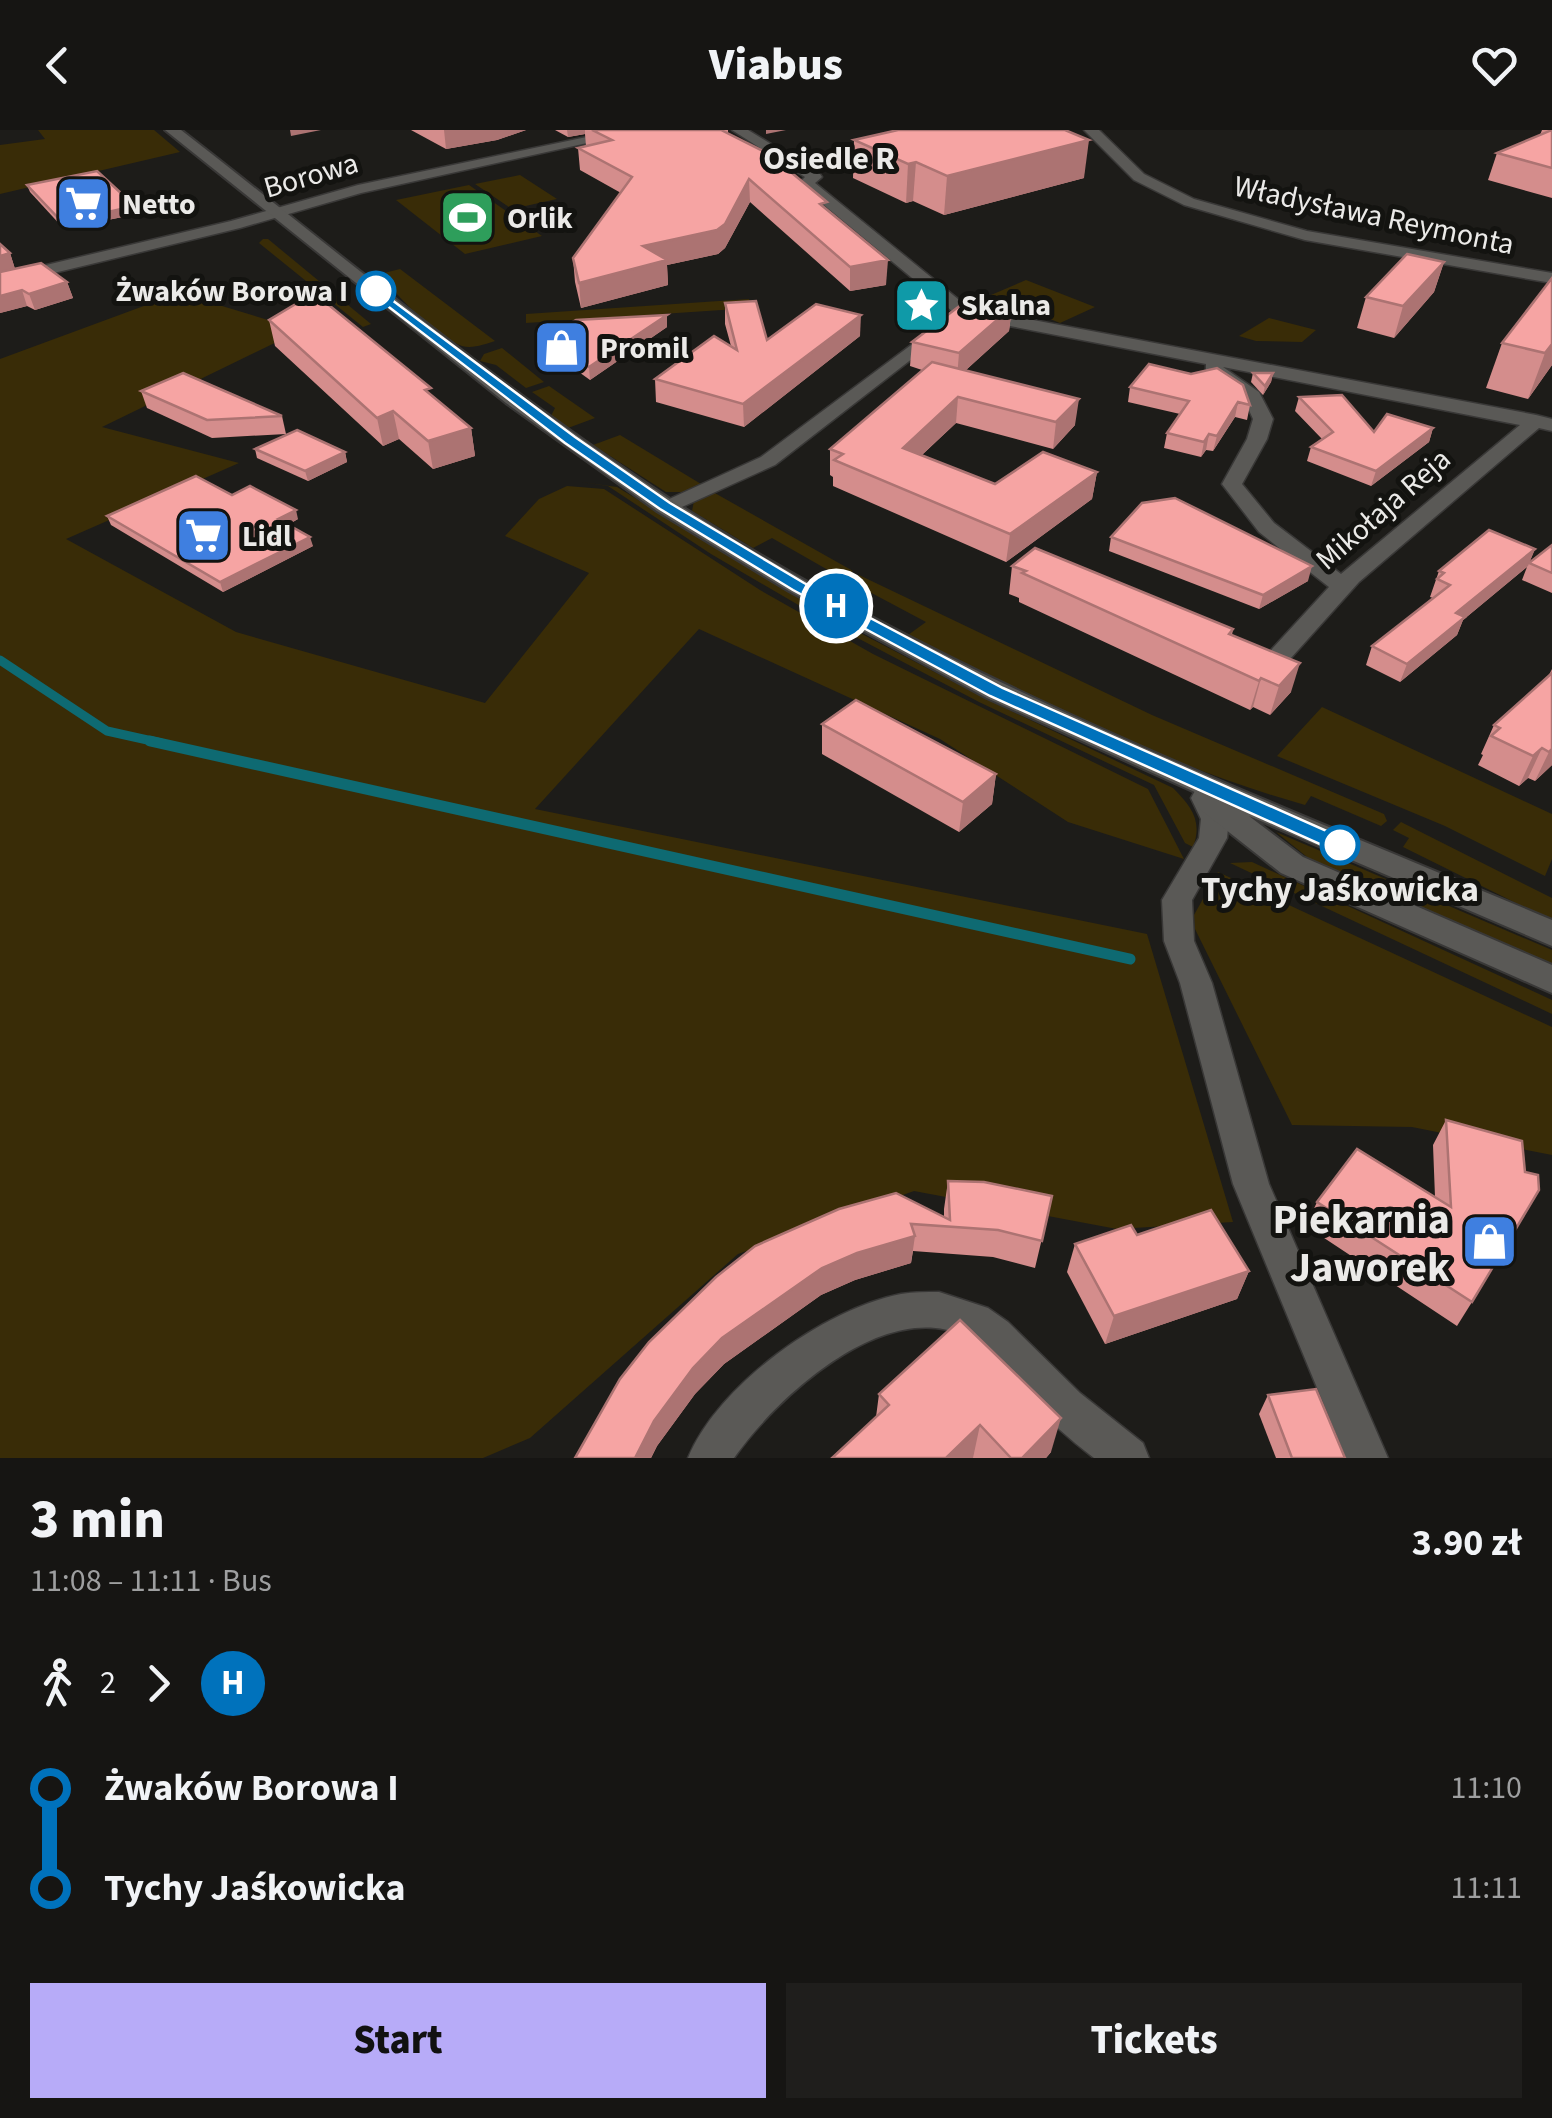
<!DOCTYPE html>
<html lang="en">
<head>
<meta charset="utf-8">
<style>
	:root { --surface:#161513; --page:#1f1e1c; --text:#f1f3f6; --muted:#9e9fa0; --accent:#b7abf8 }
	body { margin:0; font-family:"Source Sans 3",sans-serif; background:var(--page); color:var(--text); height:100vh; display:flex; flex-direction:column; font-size:38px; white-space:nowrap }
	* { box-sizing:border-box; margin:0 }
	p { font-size:32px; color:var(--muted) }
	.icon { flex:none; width:55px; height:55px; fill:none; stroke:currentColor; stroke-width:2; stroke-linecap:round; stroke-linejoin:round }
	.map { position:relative; height:1328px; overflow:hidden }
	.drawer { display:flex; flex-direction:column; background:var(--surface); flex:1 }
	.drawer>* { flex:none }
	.badge { padding:0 20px; border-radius:32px; font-size:35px; line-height:65px }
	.map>.badge { position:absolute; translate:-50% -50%; box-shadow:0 0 0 5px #fff }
	.legs { display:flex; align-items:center; gap:15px; height:110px; padding:0 30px; font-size:32px }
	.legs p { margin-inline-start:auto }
	.overview { display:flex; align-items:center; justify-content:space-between; height:170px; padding:0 30px }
	h1 { font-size:55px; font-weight:800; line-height:75px }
	.button { display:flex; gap:20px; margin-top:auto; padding:20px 30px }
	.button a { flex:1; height:115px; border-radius:0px; background:var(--accent); color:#111; font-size:40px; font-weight:800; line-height:115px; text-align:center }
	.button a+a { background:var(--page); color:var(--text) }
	ul { padding:0 30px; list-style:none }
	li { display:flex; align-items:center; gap:35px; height:100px; font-size:38px }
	li i { display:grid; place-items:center; width:15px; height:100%; margin:0 12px; background:currentColor }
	li i::after { content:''; width:25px; height:25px; margin:-12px; border:8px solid; border-radius:50%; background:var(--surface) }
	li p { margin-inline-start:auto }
	li:first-child i { background:linear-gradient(#0000 50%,currentColor 0) }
	li:last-child i { background:linear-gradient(currentColor 50%,#0000 0) }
	header { display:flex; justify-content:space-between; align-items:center; height:130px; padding:0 30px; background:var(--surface); font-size:45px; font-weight:800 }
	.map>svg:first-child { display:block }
	.green { fill:#392c07 }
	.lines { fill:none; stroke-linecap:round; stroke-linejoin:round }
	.stream-far1 { stroke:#0e6a72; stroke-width:9 }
	.stream { stroke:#0e6a72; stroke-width:11 }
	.minor-casing { stroke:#393837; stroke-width:3 }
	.tertiary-casing { stroke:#393837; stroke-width:4 }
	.minor { fill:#5a5956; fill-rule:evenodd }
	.tertiary { fill:#5a5956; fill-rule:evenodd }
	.wall { fill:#d48d8c }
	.shaded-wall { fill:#ac7372 }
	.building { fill:#f6a4a3; stroke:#ac7372; stroke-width:2.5 }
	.line-1 { fill:#0072bc; stroke:#fff; stroke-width:2.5 }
	.stop-1-dot { fill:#fff; stroke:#0072bc; stroke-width:5 }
	.labels { text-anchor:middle; stroke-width:10; stroke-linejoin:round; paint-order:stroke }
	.far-street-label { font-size:30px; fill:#ebeae8; stroke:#131310 }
	.far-poi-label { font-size:30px; font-weight:bold; fill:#ebeae8; stroke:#131310; text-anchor:start }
	.far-stop-label { font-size:30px; font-weight:bold; fill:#ebeae8; stroke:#131310; text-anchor:end }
	.far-neighbourhood-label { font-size:32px; font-weight:bold; fill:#ebeae8; stroke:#131310 }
	.stop-label { font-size:35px; font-weight:bold; fill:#ebeae8; stroke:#131310 }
	.near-poi-label { font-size:42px; font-weight:bold; fill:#ebeae8; stroke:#131310; text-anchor:end }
</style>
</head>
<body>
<header><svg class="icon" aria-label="back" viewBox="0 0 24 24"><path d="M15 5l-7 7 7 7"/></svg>Viabus<svg class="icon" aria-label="heart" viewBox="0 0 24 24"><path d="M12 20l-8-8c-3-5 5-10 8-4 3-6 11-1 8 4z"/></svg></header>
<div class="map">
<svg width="1552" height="1328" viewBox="0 0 1552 1328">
	<rect width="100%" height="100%" fill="#1d1c19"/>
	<!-- green -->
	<g class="green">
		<polygon points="38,0 154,0 180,22 0,64 0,15 45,9"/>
		<polygon points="520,45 557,69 512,79 475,54"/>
		<polygon points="469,55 542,106 465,124 396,70"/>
		<polygon points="263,109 268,109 371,194 363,197 259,113"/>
		<path d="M400 139 495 211C485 214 473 219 462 216 441 209 399 170 387 151L392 149 384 143Z"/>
		<polygon points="1026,150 1095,177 1060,193 991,165"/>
		<polygon points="179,163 268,190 287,207 102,297 239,333 66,409 236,502 485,573 589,443 505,406 539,369 567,356 604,359 760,460 873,524 1148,659 1184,729 1068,692 940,609 699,499 535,679 1147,804 1233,1092 1117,1099 914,1061 738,1124 530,1308 483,1328 0,1328 0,229"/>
		<polygon points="749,169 752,178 526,193 526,184"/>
		<polygon points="1269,188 1316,200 1302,212 1256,211 1239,206"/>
		<polygon points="502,218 544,252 526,258 496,235 480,231 484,224"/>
		<polygon points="549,256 595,288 568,298 551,286 555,278 532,262"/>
		<polygon points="620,305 701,354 682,362 666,362 593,315"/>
		<path d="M581 352 617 357 843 494 988 570 1173 658C1191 676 1203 691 1193 717L1185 713 1154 655 979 572 831 494 711 424 608 356Z"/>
		<polygon points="713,362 853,441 842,448 772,408 753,418 692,381 694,371"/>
		<path d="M859 445 1152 585 1384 684 1387 691 1381 696 1311 666 1305 675C1165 636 1037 568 908 505L926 492 849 451Z"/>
		<polygon points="1322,577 1552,684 1552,729 1545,746 1445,696 1277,626"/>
		<polygon points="1401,692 1552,768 1552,791 1403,717 1409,708 1393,700"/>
		<polygon points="1276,702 1552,820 1552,839 1312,731"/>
		<polygon points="1252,732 1552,870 1552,884 1230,733"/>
		<polygon points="1218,742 1552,897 1552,1025 1412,997 1292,995 1195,799 1194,785"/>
	</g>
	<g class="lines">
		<!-- stream-far1 -->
		<polyline class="stream-far1" points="0,530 107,601 161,613"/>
		<!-- stream -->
		<polyline class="stream" points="150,611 1130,829"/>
		<defs>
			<g id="minor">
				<polygon points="620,0 646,0 361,63 240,98 0,156 0,146 231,91 358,55"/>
				<path d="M732 0H748L820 44 822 47 815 53 969 178 1536 285 1552 289V301L1539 298 1359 452 1290 529H1272L1269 524 1272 519 1329 457 1259 402 1222 354 1247 309 1253 289 1244 269 1206 242V234L958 186 801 56 799 53 805 47ZM1223 237 1520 295 1341 444 1274 393 1242 354 1267 309 1273 289 1259 262Z"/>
				<polygon points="1084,0 1099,0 1144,44 1194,69 1307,101 1552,143 1552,153 1305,110 1184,75 1134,50"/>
				<polygon points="938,195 944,196 944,204 775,335 673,381 665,382 654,376 761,327"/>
				<polygon points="1205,659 1215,661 1229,689 1227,708 1192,770 1194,811 1212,853 1269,1054 1388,1328 1346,1328 1233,1054 1180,853 1164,811 1162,770 1199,708 1201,689 1191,668 1195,661"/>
				<path d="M939 1162 988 1178 1008 1192 1080 1263 1143 1313 1149 1328H1094C1069 1309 1046 1288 1025 1266 1006 1246 989 1218 964 1206 884 1168 776 1268 734 1328H688C718 1255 824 1179 901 1164 913 1162 927 1162 939 1162Z"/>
			</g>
			<path id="tertiary" d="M165 0H181C343 126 501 259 673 371 946 548 1254 664 1552 790V816L1249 686 1303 727 1552 835V863L1281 743 1197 677 1193 670 1197 663 987 568 789 461 657 381 506 273Z"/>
		</defs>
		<!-- minor casing -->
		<use href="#minor" class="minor-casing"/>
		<!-- tertiary casing -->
		<use href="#tertiary" class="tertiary-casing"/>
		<!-- minor -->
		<use href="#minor" class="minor"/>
		<!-- tertiary -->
		<use href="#tertiary" class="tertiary"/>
	</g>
	<!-- wall -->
	<g class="wall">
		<polygon points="411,0 526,0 497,10 446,19"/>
		<polygon points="555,0 728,0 728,3 827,80 886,155 850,161 750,72 725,118 718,124 667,135 668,155 581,178 575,152 573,128 621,63 580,40 578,18 586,16 585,4 568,7"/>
		<polygon points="1542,0 1552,0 1552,68 1488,50 1497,23 1540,5"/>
		<polygon points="854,10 1084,48 944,85 913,71 906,73 853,48"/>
		<polygon points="27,55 137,84 64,99 30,62"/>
		<polygon points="0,114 10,123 15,139 67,152 73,168 35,180 27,176 0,183"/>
		<polygon points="1444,132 1434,162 1394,208 1357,198 1366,167"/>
		<polygon points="1552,148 1552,235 1528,269 1486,258 1502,213"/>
		<polygon points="725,173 767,210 860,206 744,297 656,272 655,249 731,216 725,194"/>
		<polygon points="1012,177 1009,201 966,240 1075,295 1053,319 956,293 922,325 995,354 1097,342 1092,369 1006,432 833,356 833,347 830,345 830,319 922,240 910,236 912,212"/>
		<polygon points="667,185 667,197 590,250 547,219 545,207"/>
		<polygon points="269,190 433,267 471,298 475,326 433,339 399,309 383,316 275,216"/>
		<polygon points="1253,243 1273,243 1271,252 1263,265 1251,252"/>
		<polygon points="1130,257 1250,275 1247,290 1235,287 1213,321 1206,320 1201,327 1164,318 1167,303 1180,284 1128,272"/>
		<polygon points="141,261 282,286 286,304 212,308 147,278"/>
		<polygon points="1299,267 1374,302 1433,298 1429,312 1371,356 1307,331 1311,317 1322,309 1295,281"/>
		<polygon points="255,319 345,322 347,332 308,351 257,328"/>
		<polygon points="232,365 298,389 288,395 313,416 223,462 111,395 107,386"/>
		<polygon points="1111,407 1308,451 1259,479 1109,421"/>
		<polygon points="1552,415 1552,463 1522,450 1527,437 1463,490 1457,505 1400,552 1366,535 1372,516 1433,468 1430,467 1439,441 1535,419 1529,433"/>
		<polygon points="1012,436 1233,499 1232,505 1291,562 1270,585 1253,577 1250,580 1019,472 1019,468 1009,464"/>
		<polygon points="1552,539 1552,635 1535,651 1528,648 1519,656 1478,635 1483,625 1481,624 1494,595 1548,547"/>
		<polygon points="822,594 996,644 992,674 959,702 822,624"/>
		<polygon points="1446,990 1472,1172 1457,1196 1306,1096 1317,1072 1435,1067 1433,1015"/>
		<polygon points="948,1051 1052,1066 1035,1138 993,1127 913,1121 911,1133 855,1150 821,1165 724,1234 695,1264 657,1316 651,1328 575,1328 755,1116 944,1088 944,1079"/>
		<polygon points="1137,1105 1249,1141 1237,1169 1105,1214 1067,1142 1075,1114"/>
		<polygon points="960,1190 1051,1322 1046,1328 832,1328 876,1287 879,1264"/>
		<polygon points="1268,1265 1345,1328 1276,1328 1259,1284"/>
	</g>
	<!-- shaded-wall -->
	<g class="shaded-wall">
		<polygon points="290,0 321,0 291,6"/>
		<polygon points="444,0 526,0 497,10 446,19"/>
		<polygon points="567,0 585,0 585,4 568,7"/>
		<polygon points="766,0 786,0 766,4"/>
		<polygon points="1089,10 1084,48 944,85 947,46"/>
		<polygon points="916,32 913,71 906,73 908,34"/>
		<polygon points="749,49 750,72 725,118 718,124 667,135 668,155 581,178 579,153 643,116"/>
		<polygon points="135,76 137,84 64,99 62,92"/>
		<polygon points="10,123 15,139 0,143 0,126"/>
		<polygon points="888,130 886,155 850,161 850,137"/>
		<polygon points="1444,132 1434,162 1394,208 1403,176"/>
		<polygon points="67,152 73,168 35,180 29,164"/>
		<polygon points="22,160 27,176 0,183 0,166"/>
		<polygon points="1012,177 1009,201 957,248 959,223"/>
		<polygon points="667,185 667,197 590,250 589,237"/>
		<polygon points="861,185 860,206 744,297 743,274"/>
		<polygon points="1552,214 1552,235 1528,269 1545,223"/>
		<polygon points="1273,243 1271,252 1263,265 1265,256"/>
		<polygon points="958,267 956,293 901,344 903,318"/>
		<polygon points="1079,269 1075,295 1053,319 1056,292"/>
		<polygon points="1238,272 1235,287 1213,321 1217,306"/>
		<polygon points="393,281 399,309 383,316 377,288"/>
		<polygon points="471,298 475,326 433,339 428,311"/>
		<polygon points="1433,298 1429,312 1371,356 1376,341"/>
		<polygon points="1209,304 1206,320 1201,327 1204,312"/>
		<polygon points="345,322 347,332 308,351 305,341"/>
		<polygon points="1097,342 1092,369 1006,432 1010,404"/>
		<polygon points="296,380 298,389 280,398 278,389"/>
		<polygon points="310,407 313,416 223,462 220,452"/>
		<polygon points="1535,419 1528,436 1463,490 1457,505 1400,552 1407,534 1456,483"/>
		<polygon points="1312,436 1308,451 1259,479 1263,465"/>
		<polygon points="1300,533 1291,562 1270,585 1279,556"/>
		<polygon points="1261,548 1253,577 1250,580 1259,551"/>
		<polygon points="1542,618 1528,648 1519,656 1533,626"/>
		<polygon points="1552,619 1552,635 1535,651 1549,622"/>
		<polygon points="996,644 992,674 959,702 963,672"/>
		<polygon points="915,1106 911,1133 855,1150 821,1165 724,1234 695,1264 657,1316 651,1328 635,1328 654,1291 693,1238 722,1208 822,1138 857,1123"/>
		<polygon points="1249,1141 1237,1169 1105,1214 1114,1186"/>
		<polygon points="1061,1288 1051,1322 1046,1328 1022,1328"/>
		<polygon points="980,1295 973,1328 946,1328"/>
	</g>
	<!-- building -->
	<g class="building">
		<polygon points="592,0 721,0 769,24 827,72 820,74 888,130 850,137 749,49 725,94 717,100 643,116 667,130 579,153 573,128 632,47 578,18 612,10"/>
		<polygon points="898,0 1065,0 1089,10 947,46 916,32 908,34 854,10"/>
		<polygon points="1552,0 1552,38 1497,23"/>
		<polygon points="97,41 135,76 62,92 27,55"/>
		<polygon points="0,114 10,123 0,126"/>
		<polygon points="1407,124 1444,132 1403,176 1366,167"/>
		<polygon points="41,133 67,152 29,164 22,160 0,166 0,142"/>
		<polygon points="1552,148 1552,214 1545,223 1502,213"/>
		<polygon points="314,163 431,258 425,260 471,298 428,311 393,281 377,288 269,190"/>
		<polygon points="970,168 1012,177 959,223 912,212"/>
		<polygon points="756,171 767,210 816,174 861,185 743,274 655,249 714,206 737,220 725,173"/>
		<polygon points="667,185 589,237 545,207 576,190"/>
		<polygon points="932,232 1079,269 1056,292 958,267 903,318 995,354 1043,322 1097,342 1010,404 834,330 843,324 830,319"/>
		<polygon points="1149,234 1191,244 1217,238 1243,255 1250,275 1238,272 1217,306 1209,304 1204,312 1167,303 1189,271 1130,257"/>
		<polygon points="183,243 282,286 207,290 141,261"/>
		<polygon points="1253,243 1273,243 1265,256"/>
		<polygon points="1342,265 1374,302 1387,284 1433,298 1376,341 1311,317 1333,302 1299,267"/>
		<polygon points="297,300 345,322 305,341 255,319"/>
		<polygon points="196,346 232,365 250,356 296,380 278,389 310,407 220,452 107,386"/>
		<polygon points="1175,368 1312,436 1263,465 1111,407 1142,373"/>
		<polygon points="1489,400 1535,419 1456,483 1465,487 1407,534 1372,516 1450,455 1437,449 1444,443 1439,441"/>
		<polygon points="1552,415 1552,443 1529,433"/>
		<polygon points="1035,418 1233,499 1229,504 1300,533 1279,556 1261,548 1259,551 1022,443 1026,441 1012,436"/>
		<polygon points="1552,543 1552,619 1549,622 1542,618 1533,626 1491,606 1500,598 1494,595"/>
		<polygon points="856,570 996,644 963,672 822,594"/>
		<polygon points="1446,990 1522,1011 1525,1042 1538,1045 1539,1060 1472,1172 1317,1072 1357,1019 1451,1077"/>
		<polygon points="948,1051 984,1052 1052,1066 1042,1111 998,1100 911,1094 915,1106 857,1123 822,1138 722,1208 693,1238 654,1291 635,1328 575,1328 620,1249 649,1212 716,1147 755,1116 839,1079 896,1063 950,1090"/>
		<polygon points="1211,1080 1249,1141 1114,1186 1075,1114 1131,1095 1137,1105"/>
		<polygon points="960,1190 1061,1288 1022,1328 1011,1328 980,1295 946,1328 832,1328 889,1275 879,1264"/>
		<polygon points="1316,1259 1345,1328 1292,1328 1268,1265"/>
	</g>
	<!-- line-1 -->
	<polygon class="line-1" points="376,158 575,307 670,373 804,453 1003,558 1347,710 1350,715 1347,720 1333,720 990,566 793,460 660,379 565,313 372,164"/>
	<!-- icons -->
	<defs>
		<symbol id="supermarket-square" viewBox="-11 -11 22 22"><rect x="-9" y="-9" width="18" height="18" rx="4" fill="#3f7fe0" stroke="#131310"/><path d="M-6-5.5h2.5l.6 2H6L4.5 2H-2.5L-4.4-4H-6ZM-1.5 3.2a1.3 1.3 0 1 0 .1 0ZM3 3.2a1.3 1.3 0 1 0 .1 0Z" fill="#fff"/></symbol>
		<symbol id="stadium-square" viewBox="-11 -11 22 22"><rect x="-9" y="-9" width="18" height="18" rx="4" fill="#2e9e5b" stroke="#131310"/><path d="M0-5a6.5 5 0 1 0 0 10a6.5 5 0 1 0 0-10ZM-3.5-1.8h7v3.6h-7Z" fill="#fff"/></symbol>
		<symbol id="sight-square" viewBox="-11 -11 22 22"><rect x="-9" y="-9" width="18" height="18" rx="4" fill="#0f9aa8" stroke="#131310"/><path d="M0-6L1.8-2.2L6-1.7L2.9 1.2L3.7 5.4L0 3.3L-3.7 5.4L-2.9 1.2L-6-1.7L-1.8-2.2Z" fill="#fff"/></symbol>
		<symbol id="shop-square" viewBox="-11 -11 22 22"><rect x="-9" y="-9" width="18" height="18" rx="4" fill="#3f7fe0" stroke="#131310"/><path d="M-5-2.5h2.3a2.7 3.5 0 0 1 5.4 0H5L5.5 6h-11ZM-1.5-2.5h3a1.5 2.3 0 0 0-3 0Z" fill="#fff"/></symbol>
	</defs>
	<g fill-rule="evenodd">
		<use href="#supermarket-square" x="52" y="42" width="63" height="63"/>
		<use href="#stadium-square" x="436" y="56" width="63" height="63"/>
		<use href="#sight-square" x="890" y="144" width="63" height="63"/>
		<use href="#shop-square" x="530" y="186" width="63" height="63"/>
		<use href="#supermarket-square" x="172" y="374" width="63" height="63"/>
		<use href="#shop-square" x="1458" y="1080" width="63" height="63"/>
	</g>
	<!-- markers -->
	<g class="stop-1-dot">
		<circle cx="376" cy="161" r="18"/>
		<circle cx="1340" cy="715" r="18"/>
	</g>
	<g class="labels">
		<!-- far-street labels -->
		<g class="far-street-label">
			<text transform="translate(311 45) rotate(-16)" y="10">Borowa</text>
			<text transform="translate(1374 85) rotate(12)" y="10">Władysława Reymonta</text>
			<text transform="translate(1383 379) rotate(-41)" y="10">Mikołaja Reja</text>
		</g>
		<!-- far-poi labels -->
		<g class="far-poi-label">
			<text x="122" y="84">Netto</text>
			<text x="507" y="98">Orlik</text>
			<text x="961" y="185">Skalna</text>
			<text x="600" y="228">Promil</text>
			<text x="242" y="416">Lidl</text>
		</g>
		<!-- far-stop labels -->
		<g class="far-stop-label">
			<text x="348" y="171">Żwaków Borowa I</text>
		</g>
		<!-- far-neighbourhood labels -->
		<g class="far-neighbourhood-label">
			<text x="829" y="39">Osiedle R</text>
		</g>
		<!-- stop labels -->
		<g class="stop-label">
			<text x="1340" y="771">Tychy Jaśkowicka</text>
		</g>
		<!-- near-poi labels -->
		<g class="near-poi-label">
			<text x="1450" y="1103">Piekarnia<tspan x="1450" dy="48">Jaworek</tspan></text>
		</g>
	</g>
</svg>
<b class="badge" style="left:836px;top:476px;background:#0072bc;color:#fff">H</b>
</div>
<section class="drawer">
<div class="overview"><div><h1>3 min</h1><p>11:08 – 11:11 · Bus</p></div><b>3.90 zł</b></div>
<div class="legs"><svg class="icon" aria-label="walk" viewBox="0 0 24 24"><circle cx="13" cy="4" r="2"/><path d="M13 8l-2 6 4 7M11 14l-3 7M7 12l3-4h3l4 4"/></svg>2<svg class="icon" aria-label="forward" viewBox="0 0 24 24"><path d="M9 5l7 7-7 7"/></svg><b class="badge" style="background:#0072bc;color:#fff">H</b></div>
<ul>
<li><i style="color:#0072bc"></i><b>Żwaków Borowa I</b><p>11:10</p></li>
<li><i style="color:#0072bc"></i><b>Tychy Jaśkowicka</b><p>11:11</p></li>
</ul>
<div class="button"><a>Start</a><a>Tickets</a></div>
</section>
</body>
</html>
